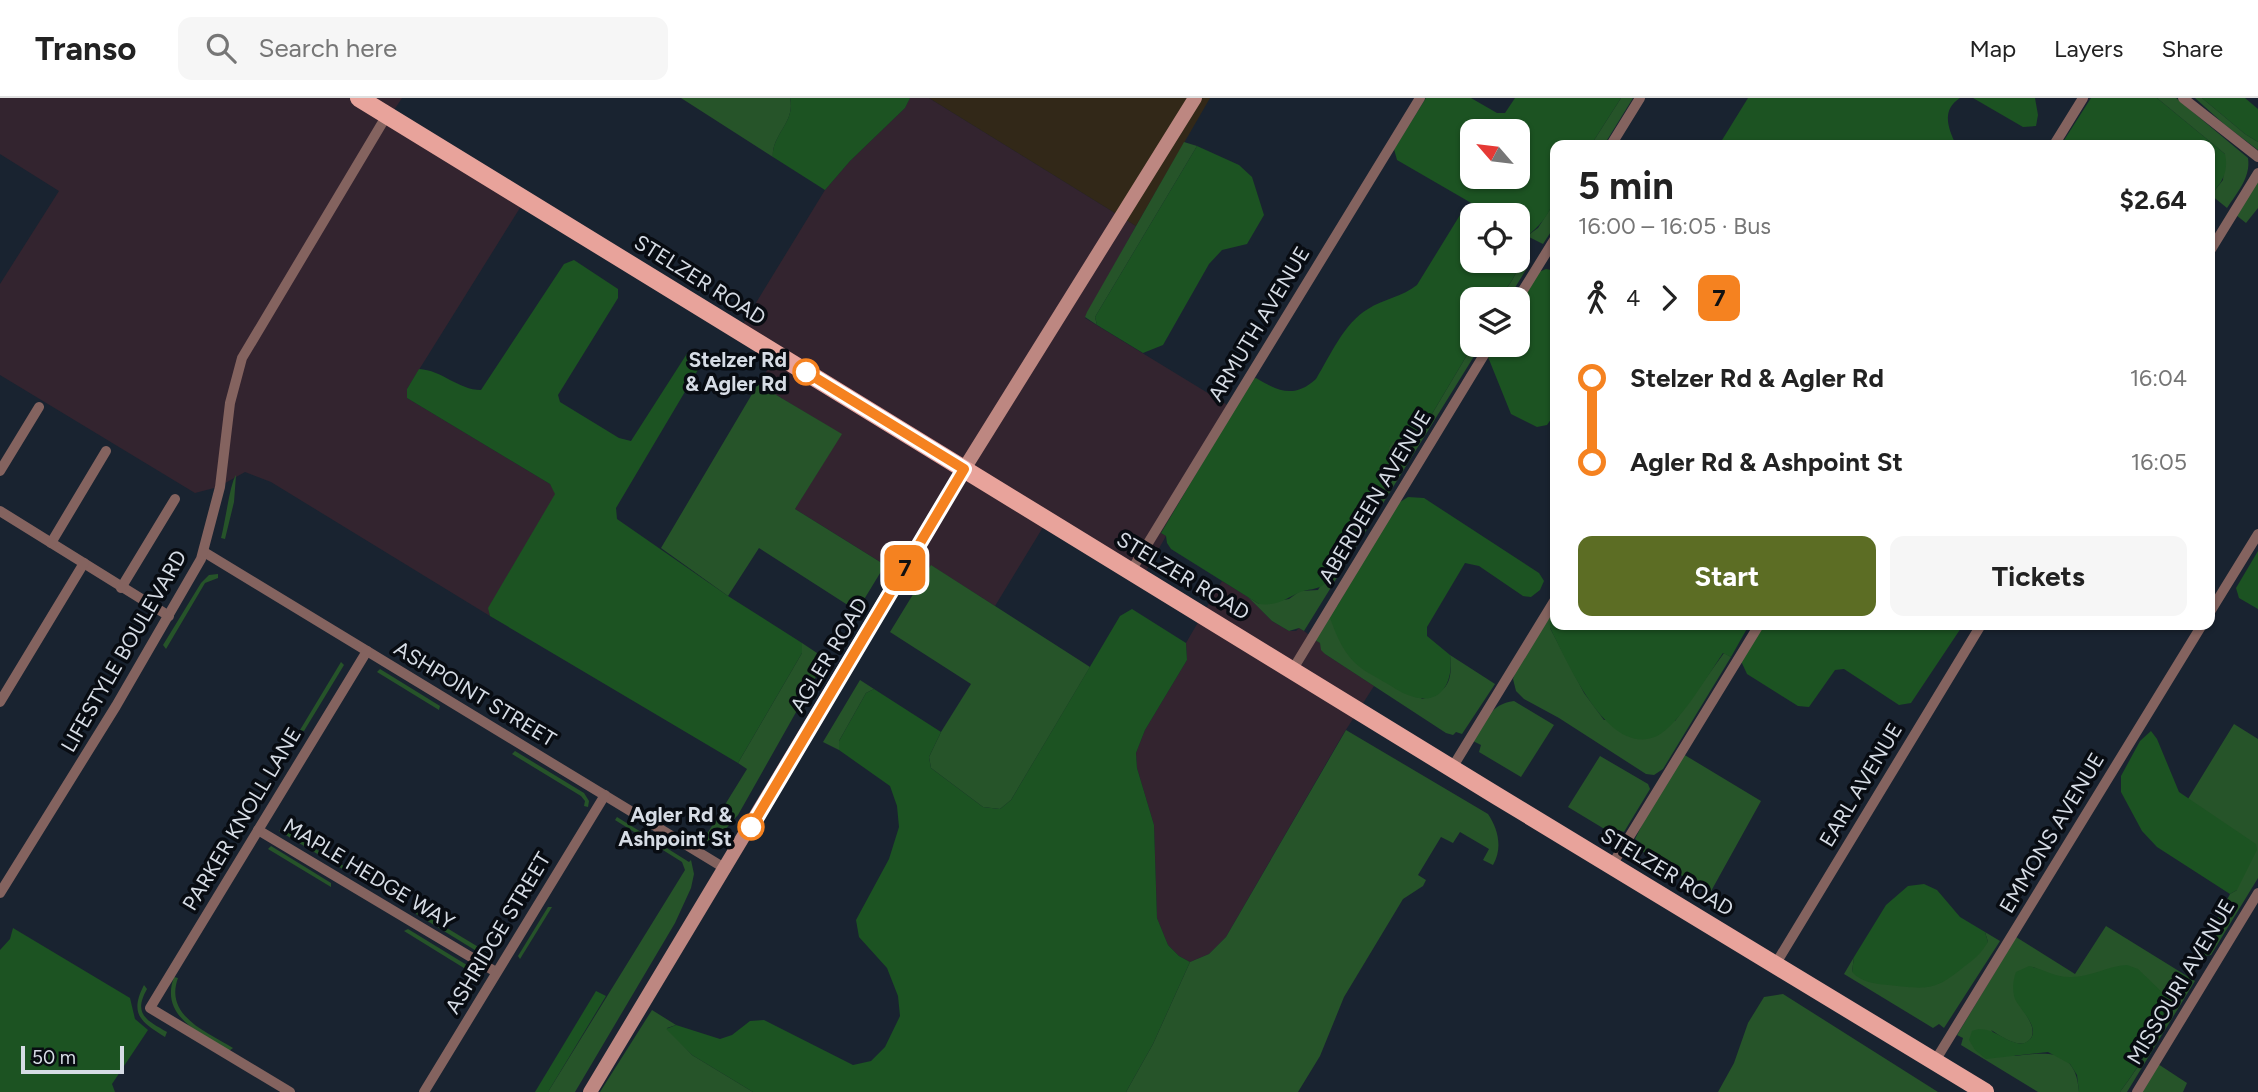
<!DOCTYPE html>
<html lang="en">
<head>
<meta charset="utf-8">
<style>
	:root { --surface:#fff; --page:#f6f6f6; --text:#222; --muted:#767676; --line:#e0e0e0; --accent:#5c6d24 }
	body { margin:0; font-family:Figtree,sans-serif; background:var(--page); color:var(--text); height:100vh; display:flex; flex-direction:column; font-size:26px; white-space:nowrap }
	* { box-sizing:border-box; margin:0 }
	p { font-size:23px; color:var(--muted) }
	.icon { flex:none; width:38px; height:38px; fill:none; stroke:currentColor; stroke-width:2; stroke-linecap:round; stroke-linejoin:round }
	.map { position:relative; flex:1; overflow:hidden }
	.panel { position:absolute; left:1550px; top:42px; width:665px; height:490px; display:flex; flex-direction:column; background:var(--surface); border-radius:14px; box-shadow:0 2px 5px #0004 }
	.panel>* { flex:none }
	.badge { padding:0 14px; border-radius:10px; font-size:24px; line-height:46px }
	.needle { width:46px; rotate:298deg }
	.buttons { position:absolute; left:1460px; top:21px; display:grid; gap:14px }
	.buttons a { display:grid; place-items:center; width:70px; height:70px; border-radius:14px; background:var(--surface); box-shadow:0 2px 5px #0004; font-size:35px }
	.scale { position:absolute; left:21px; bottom:18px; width:103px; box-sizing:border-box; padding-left:7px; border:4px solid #d6dce5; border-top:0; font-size:19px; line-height:24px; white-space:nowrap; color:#d6dce5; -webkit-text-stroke:5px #080c12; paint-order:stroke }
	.map>.badge { position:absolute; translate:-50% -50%; box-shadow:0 0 0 4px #fff }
	.legs { display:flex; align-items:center; gap:10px; height:77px; padding:0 28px; font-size:23px }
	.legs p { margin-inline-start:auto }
	.overview { display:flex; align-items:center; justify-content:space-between; height:119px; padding:0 28px }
	h1 { font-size:38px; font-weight:700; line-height:52px }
	.cta { display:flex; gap:14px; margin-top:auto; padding:14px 28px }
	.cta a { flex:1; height:80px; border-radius:14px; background:var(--accent); color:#fff; font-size:28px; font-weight:700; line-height:80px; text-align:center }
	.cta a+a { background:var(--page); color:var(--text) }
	ul { padding:0 28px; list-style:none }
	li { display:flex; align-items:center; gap:24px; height:84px; font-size:26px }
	li i { display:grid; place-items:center; width:10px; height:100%; margin:0 9px; background:currentColor }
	li i::after { content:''; width:18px; height:18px; margin:-9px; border:5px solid; border-radius:50%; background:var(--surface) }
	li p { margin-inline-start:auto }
	li:first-child i { background:linear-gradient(#0000 50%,currentColor 0) }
	li:last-child i { background:linear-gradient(currentColor 50%,#0000 0) }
	header { display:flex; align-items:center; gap:42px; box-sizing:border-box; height:98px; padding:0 35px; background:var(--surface); border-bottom:2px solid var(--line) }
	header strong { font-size:33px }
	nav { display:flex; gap:38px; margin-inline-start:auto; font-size:24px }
	.search { width:490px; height:63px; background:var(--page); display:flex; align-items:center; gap:18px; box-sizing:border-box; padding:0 24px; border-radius:14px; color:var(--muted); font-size:26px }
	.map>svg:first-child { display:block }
	.commercial { fill:#33242f }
	.industrial { fill:#322818 }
	.green { fill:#265429 }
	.forest { fill:#1c5322; fill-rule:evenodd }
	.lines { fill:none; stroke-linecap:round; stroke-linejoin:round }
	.minor { stroke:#84635f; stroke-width:10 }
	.secondary { stroke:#bd8781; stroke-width:14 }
	.primary { stroke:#e8a39b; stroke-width:18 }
	.line-1-casing { stroke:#fff; stroke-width:16 }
	.line-1 { stroke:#f58220; stroke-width:10 }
	.stop-1-dot { fill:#fff; stroke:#f58220; stroke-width:3.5 }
	.labels { text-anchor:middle; stroke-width:7; stroke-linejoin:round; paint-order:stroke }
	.street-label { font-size:21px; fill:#d6dce5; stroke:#080c12 }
	.stop-label { font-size:21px; font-weight:bold; fill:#d6dce5; stroke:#080c12; text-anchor:end }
</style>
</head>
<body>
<header>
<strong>Transo</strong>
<div class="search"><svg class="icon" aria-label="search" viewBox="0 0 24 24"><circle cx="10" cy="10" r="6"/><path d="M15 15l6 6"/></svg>Search here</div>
<nav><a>Map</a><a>Layers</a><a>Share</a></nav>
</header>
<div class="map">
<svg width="2258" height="994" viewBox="0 0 2258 994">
	<rect width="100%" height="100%" fill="#192330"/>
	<!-- commercial -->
	<g class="commercial">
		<polygon points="0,0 402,0 392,15 528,97 407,291 407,300 550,386 556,396 489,510 490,518 271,384 245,374 218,389 195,395 0,277 0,186 59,93 0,56"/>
		<polygon points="910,0 929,0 1136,128 1085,220 1234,311 1161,435 1166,438 1145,475 1051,416 995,508 932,468 919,488 795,411 841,336 758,286 778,256 740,231 825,92 850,63 905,10"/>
		<polygon points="1222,483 1248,499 1272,523 1289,533 1296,533 1299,530 1304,533 1320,545 1325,556 1374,588 1342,638 1226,839 1209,856 1190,864 1179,858 1168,847 1157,820 1154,727 1137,670 1136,655 1145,632 1187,562 1186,545"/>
	</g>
	<!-- industrial -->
	<polygon class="industrial" points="929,0 1210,0 1136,128"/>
	<!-- green -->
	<g class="green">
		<path d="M681 0H790C796 24 771 37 773 59Z"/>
		<polygon points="1621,0 1633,0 1604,47 1591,47"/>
		<path d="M2157 0H2176L2248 60C2251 79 2237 95 2227 110L2211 97 2223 82 2225 56Z"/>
		<polygon points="2195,0 2202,0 2245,36 2258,44 2258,52 2225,27"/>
		<polygon points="1184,44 1197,48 1095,219 1097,227 1085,219 1087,214"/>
		<polygon points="2258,82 2258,110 2246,125 2236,117"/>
		<polygon points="1556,102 1556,126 1543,146 1527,138 1538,130"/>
		<path d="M1518 148 1527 154V170L1508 201H1500C1509 185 1527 167 1518 148Z"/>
		<polygon points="1473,247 1481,247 1304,533 1299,530 1289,533 1272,523 1248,499 1259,506 1289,501 1300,493 1318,492 1391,368 1388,352 1391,344 1423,331"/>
		<polygon points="758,286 842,336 795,411 885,467 857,513 759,450 728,498 661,450"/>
		<path d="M236 377 234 404 225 441 221 440C225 426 230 385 236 377Z"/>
		<polygon points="931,467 1090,569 1011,702 1000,711 983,709 931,670 929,659 941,634 971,586 890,534"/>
		<polygon points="218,476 218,480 205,485 166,551 163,547 201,485 209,477"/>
		<path d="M1335 505 1422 601C1448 595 1453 583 1450 557L1495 586 1462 636 1456 634 1453 637 1446 635 1325 556 1321 552 1320 545 1315 542Z"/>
		<polygon points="1550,518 1550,530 1584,595 1604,622 1675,623 1724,555 1731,559 1663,671 1654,677 1646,676 1559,620 1524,601 1516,593 1513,581 1516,573"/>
		<path d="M802 545 826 561 738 717C728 728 718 743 702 744L747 671 738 665 802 555Z"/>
		<polygon points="341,564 344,567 304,633 300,632"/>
		<polygon points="380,571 440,608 439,612 377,574"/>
		<polygon points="860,582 874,591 866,595 839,643 839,652 823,644"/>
		<path d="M1514 603 1554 627 1521 679 1479 654 1481 647 1473 643C1485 624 1490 606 1514 603Z"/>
		<polygon points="2234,626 2258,641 2258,780 2211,857 2197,859 2230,796 2237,792 2188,701"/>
		<path d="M1346 632 1488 716C1498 731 1503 750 1493 767L1483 762 1489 751 1460 734 1453 745 1441 739 1418 777 1426 782 1423 788 1403 801 1344 899 1320 958 1298 994H1126L1153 946 1190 864 1209 856 1226 839Z"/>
		<polygon points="515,653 584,695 589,703 588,709 584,708 585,703 581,698 512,656"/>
		<polygon points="1683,656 1761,703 1710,795 1640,752 1641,745 1635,741 1650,711"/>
		<polygon points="1600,658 1648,686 1650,691 1624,734 1618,732 1611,735 1568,709"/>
		<polygon points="617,719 689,764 691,762 694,776 691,790 675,825 575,994 548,994 685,772 682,764 615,722"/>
		<polygon points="281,730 349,771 346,773 279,733"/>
		<polygon points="271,748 331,785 331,789 268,751"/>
		<polygon points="548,809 552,809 520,861 518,858"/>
		<polygon points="417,812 485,853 483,857 416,816"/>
		<path d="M2106 828 2195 883 2127 994H2120C2138 970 2167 928 2166 898L2051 877 2033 869 2015 900C2020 908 2029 919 2032 929 2033 933 2033 937 2031 940 2022 954 2001 938 1991 932L2015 958C2049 954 2076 951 2079 994H2038L1961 947 1963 940 1957 937 2016 839 2075 876Z"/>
		<polygon points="408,831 475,872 472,875 404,833"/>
		<polygon points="1985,834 2000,843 1944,930 1939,926 1933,930 1844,876 1854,859 1852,874 1988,844"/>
		<path d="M174 879 178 880C164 918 207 934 233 950L229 953C202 936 159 919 174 879Z"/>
		<path d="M144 887 147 891C133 916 146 922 167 934L165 939C141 924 129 916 144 887Z"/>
		<polygon points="1783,896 1938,994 1718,994 1734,965 1748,925 1764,899"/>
		<polygon points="652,912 676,927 667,930 692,957 753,994 600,994"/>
		<polygon points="2158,966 2187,985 2183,994 2141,994"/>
	</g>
	<!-- forest -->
	<g class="forest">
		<path d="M790 0H910L905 10 850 63 825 92 773 59C771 37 796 24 790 0Z"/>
		<path d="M1426 0H1471L1497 15H1505L1515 0H1621L1591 47H1556C1556 86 1562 111 1527 138L1517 132V117H1492L1397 62 1394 51ZM1472 33H1517V79H1472Z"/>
		<path d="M1748 0H1960C1941 12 1948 30 1956 47H1719Z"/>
		<polygon points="1973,0 2035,0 2038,17 2036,28 2023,29"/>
		<path d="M2091 0H2157L2225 56C2229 73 2222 86 2210 97V47H2061Z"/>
		<polygon points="2202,0 2245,0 2258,11 2258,44 2245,36"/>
		<polygon points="1197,48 1239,67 1252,79 1264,117 1247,146 1222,152 1209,166 1163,247 1143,255 1097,227 1095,219"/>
		<path d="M1464 115 1472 120V163H1517V147C1528 165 1509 185 1500 201H1472L1473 247 1423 331 1412 342C1378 339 1393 356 1388 379L1326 485C1317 493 1308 490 1298 495 1284 502 1276 508 1259 506L1171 451 1167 445 1166 438 1161 435 1252 281 1256 280C1278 293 1294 301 1316 281 1330 258 1344 225 1368 211 1383 201 1402 199 1417 187L1460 117Z"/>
		<path d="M574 162 618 191V200L558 297 560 304 619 340 631 343 688 254 695 253 703 258 702 265 616 410 617 421 728 498 802 545V555L738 665 490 518 488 510 555 396 550 386 407 300V291L419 271C442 272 458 292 481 292L564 166Z"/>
		<polygon points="1546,171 1556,173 1556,314 1547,327 1537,329 1511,316 1488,259 1492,247 1517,247 1517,207 1539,174"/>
		<path d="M1408 399 1424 400 1539 475 1544 483 1540 492 1531 499 1523 498 1479 468 1465 465 1427 529V538L1450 557C1454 585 1440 610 1408 597 1399 594 1392 588 1384 584 1377 579 1367 575 1361 570 1344 557 1337 539 1330 520L1397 406Z"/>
		<polygon points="2258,453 2258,511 2239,500 2236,490"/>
		<path d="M1556 508V527H1749L1731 559 1723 555C1708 577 1679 627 1657 638 1607 661 1567 562 1550 530V518Z"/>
		<polygon points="1132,511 1186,545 1187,562 1145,632 1136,655 1137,670 1154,727 1157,820 1168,847 1179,858 1190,864 1153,946 1126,994 753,994 692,957 666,931 676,927 720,941 732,937 750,923 764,922 853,967 871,963 885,949 900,918 898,898 887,870 859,839 856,822 889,761 899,729 897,708 890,688 839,652 839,643 866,595 874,591 941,634 929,659 931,670 983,709 1000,711 1011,702 1120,518"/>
		<polygon points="1764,527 1963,527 1911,605 1899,607 1844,571 1835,572 1809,609 1798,608 1747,576 1741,563"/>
		<polygon points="2151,633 2157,641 2179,694 2256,746 2257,752 2237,792 2230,796 2157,749 2142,733 2121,694 2121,678 2140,643"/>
		<path d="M1924 786 1937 792 1960 819 1985 834 1988 844C1982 854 1975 861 1965 868 1934 894 1927 891 1888 887 1875 886 1861 884 1852 874L1854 859 1886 807 1908 788Z"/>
		<polygon points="13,830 130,900 135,921 148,932 112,986 115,994 0,994 0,852 10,841"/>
		<path d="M2127 867 2138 871 2166 898C2166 928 2138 970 2120 994H2079L2077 977 2070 966 2048 954 1986 961 1975 952 1969 942 1972 933C1993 924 2013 954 2028 943 2043 932 2020 912 2015 901 2012 892 2013 882 2016 874L2029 868C2044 871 2056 880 2072 879 2090 879 2108 868 2127 867Z"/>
		<polygon points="596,893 606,898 548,994 535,994"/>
	</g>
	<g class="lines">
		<!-- minor -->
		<g class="minor">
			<polyline points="2183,0 2258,59"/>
			<polyline points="1611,47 1640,0"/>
			<polyline points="2054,47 2083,0"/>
			<polyline points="2210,153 2258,75"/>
			<polyline points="1517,202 1556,139"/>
			<polyline points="0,373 39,309"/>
			<polyline points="0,413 169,518"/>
			<polyline points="51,445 106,353"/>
			<polyline points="204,454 726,771"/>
			<polyline points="1131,473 1420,0"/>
			<polyline points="121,490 175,401"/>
			<polyline points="2210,514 2258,436"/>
			<polyline points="1293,571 1490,247"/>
			<polyline points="0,604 84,465"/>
			<polyline points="1452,670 1556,500"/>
			<polyline points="258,732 496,874"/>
			<polyline points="1612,767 1759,527"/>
			<polyline points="0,795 116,608 201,461 220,389 230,305 242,260 387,17"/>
			<polyline points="1775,867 1981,527"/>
			<polyline points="1935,963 2202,527"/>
			<polyline points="290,994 150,910 367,553"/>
			<polyline points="424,994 605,697"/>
			<polyline points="2137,994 2258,795"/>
		</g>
		<!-- secondary -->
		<polyline class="secondary" points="590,994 964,371 1195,0"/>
		<!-- primary -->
		<polyline class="primary" points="359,0 1497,698 1985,994"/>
	</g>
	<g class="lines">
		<defs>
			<polyline id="line-1" points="751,729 964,371 806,274"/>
		</defs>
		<!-- line-1 casing -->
		<use href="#line-1" class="line-1-casing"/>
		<!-- line-1 -->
		<use href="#line-1" class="line-1"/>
	</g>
	<!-- markers -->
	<g class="stop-1-dot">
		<circle cx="806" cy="274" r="12"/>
		<circle cx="751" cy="729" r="12"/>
	</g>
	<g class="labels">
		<!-- street labels -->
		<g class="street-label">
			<text transform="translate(700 182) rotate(32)" y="7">STELZER ROAD</text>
			<text transform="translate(1259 226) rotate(-59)" y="7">ARMUTH AVENUE</text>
			<text transform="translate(1375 399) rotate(-59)" y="7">ABERDEEN AVENUE</text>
			<text transform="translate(1183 478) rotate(31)" y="7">STELZER ROAD</text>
			<text transform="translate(124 553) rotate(-60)" y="7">LIFESTYLE BOULEVARD</text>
			<text transform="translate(829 557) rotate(-59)" y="7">AGLER ROAD</text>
			<text transform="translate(475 596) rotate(31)" y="7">ASHPOINT STREET</text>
			<text transform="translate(1861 687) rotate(-59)" y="7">EARL AVENUE</text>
			<text transform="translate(242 721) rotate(-59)" y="7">PARKER KNOLL LANE</text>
			<text transform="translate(2052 735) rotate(-59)" y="7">EMMONS AVENUE</text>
			<text transform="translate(1667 774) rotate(31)" y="7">STELZER ROAD</text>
			<text transform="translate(369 776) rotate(31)" y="7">MAPLE HEDGE WAY</text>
			<text transform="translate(498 835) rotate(-59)" y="7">ASHRIDGE STREET</text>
			<text transform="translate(2181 884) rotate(-59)" y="7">MISSOURI AVENUE</text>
		</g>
		<!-- stop labels -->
		<g class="stop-label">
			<text x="787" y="269">Stelzer Rd<tspan x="787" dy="24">&amp; Agler Rd</tspan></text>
			<text x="732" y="724">Agler Rd &amp;<tspan x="732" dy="24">Ashpoint St</tspan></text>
		</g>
	</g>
</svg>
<div class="buttons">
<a><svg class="needle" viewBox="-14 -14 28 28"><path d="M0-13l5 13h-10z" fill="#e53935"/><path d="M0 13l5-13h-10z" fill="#767676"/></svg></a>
<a><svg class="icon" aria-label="locate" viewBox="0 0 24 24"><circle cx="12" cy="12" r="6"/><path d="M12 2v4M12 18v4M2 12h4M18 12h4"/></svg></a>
<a><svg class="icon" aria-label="layers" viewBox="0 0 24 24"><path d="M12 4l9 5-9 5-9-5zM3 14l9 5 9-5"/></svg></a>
</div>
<div class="scale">50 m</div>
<b class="badge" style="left:905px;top:470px;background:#f58220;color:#111">7</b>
<section class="panel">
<div class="overview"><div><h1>5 min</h1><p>16:00 – 16:05 · Bus</p></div><b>$2.64</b></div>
<div class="legs"><svg class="icon" aria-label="walk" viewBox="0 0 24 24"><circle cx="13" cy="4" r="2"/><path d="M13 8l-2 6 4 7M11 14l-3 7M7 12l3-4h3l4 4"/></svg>4<svg class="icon" aria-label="forward" viewBox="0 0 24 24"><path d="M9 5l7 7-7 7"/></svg><b class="badge" style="background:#f58220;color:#111">7</b></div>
<ul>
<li><i style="color:#f58220"></i><b>Stelzer Rd &amp; Agler Rd</b><p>16:04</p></li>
<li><i style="color:#f58220"></i><b>Agler Rd &amp; Ashpoint St</b><p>16:05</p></li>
</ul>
<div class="cta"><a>Start</a><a>Tickets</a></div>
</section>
</div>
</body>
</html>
